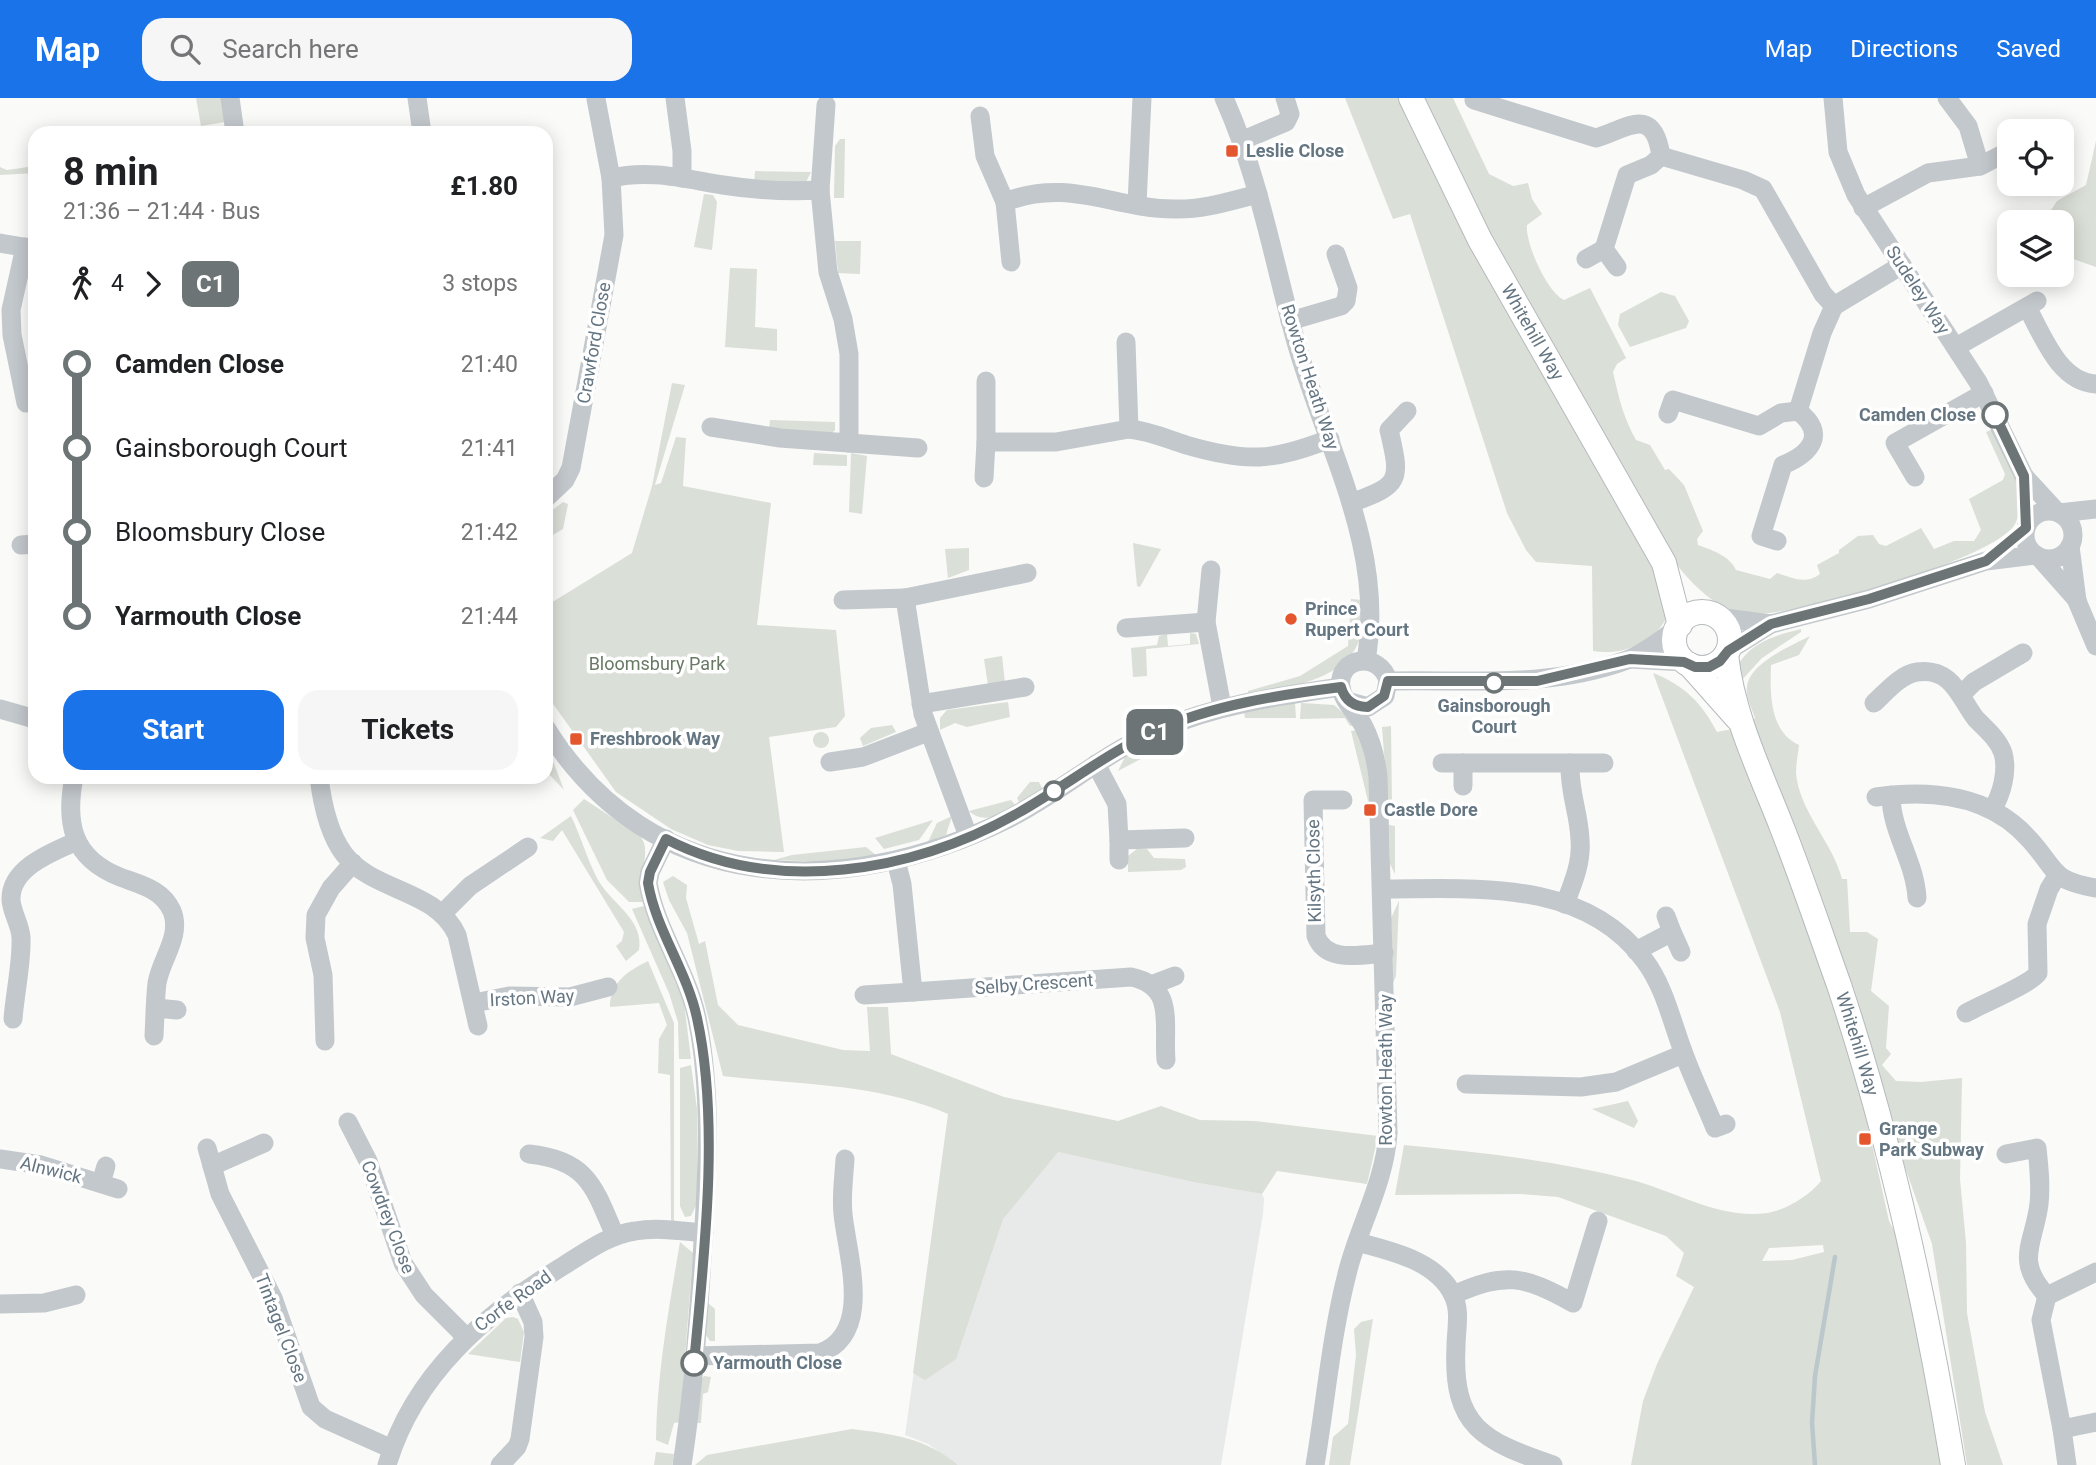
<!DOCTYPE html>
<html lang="en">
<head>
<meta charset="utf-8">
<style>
	:root { --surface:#fff; --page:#f6f6f6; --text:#202124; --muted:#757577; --accent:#1a73e8 }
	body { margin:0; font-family:Roboto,sans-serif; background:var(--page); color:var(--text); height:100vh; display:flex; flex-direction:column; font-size:26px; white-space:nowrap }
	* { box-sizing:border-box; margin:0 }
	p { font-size:23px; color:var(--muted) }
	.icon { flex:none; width:38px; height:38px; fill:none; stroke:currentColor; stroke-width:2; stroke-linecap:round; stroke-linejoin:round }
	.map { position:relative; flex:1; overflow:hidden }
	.details { position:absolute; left:28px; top:28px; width:525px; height:658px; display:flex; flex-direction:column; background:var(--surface); border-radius:21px; box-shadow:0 4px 18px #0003 }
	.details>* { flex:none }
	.badge { padding:0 14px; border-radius:10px; font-size:24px; line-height:46px }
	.controls { position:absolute; left:1997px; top:21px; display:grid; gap:14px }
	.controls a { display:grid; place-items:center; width:77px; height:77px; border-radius:14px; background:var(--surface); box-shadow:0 4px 18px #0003; font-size:35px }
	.map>.badge { position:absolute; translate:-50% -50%; box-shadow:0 0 0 4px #fff }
	.legs { display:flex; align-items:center; gap:10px; height:77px; padding:0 35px; font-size:23px }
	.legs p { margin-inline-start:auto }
	.summary { display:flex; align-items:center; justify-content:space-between; height:119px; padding:0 35px }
	h1 { font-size:38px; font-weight:700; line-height:52px }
	.cta { display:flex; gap:14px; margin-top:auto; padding:14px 35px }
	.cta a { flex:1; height:80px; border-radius:21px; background:var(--accent); color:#fff; font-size:28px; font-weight:700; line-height:80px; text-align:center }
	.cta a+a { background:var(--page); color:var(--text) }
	ul { padding:0 35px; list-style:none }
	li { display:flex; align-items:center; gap:24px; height:84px; font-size:26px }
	li i { display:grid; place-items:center; width:10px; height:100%; margin:0 9px; background:currentColor }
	li i::after { content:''; width:18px; height:18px; margin:-9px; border:5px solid; border-radius:50%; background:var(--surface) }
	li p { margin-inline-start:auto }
	li:first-child i { background:linear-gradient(#0000 50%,currentColor 0) }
	li:last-child i { background:linear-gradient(currentColor 50%,#0000 0) }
	header { display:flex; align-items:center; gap:42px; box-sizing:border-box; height:98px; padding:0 35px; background:var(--accent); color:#fff }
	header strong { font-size:33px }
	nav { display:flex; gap:38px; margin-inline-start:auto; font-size:24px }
	.search { width:490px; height:63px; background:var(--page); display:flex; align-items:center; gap:18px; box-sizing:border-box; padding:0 24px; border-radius:21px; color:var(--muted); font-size:26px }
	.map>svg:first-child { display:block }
	.built { fill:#e8e9e9 }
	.green { fill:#dadfd7; fill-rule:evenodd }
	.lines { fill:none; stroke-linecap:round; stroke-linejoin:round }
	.stream { stroke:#bbc7cb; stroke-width:4.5 }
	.major-casing { stroke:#b5babe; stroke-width:26 }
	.minor { stroke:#c3c8cc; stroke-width:19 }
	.major { stroke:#fff; stroke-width:24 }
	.line-1-casing { stroke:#fff; stroke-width:16 }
	.line-1 { stroke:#6c7476; stroke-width:10 }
	.poi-dot { fill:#e4572e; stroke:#fff; stroke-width:2.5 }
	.stop-1-dot { fill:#fff; stroke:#6c7476; stroke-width:3.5 }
	.labels { text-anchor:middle; stroke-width:7; stroke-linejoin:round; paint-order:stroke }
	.poi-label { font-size:18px; font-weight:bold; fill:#657683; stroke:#fff; text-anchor:start }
	.street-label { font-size:18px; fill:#657683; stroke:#fff }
	.stop-label { font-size:18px; font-weight:bold; fill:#657683; stroke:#fff; text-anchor:end }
	.park-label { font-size:18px; fill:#687a64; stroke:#fff }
</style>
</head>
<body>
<header>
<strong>Map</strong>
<div class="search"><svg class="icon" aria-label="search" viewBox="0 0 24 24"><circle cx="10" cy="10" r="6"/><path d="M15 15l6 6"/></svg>Search here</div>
<nav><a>Map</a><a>Directions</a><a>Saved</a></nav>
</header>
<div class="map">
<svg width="2096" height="1367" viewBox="0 0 2096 1367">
	<rect width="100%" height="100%" fill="#fafaf8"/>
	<!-- built -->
	<polygon class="built" points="947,1038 1058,1054 1193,1084 1262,1096 1264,1101 1263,1116 1221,1367 958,1367 928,1346 905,1337"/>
	<!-- green -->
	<g class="green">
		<polygon points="196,0 221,0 225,24 201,28"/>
		<path d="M1345 0H1402L1659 477 1666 521C1652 546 1621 558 1593 553L1592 468 1536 464 1526 452 1507 415 1410 116 1393 121Z"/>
		<path d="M1421 0H1453L1489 76 1513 88 1528 85 1532 101 1542 116 1527 127C1525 145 1547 194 1564 202L1590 190 1626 260 1617 266 1613 274C1619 300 1623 319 1636 342L1650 347 1665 372 1669 371 1684 387 1703 433 1697 441 1698 447C1712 452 1730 458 1736 472L1770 481 1777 475C1792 480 1806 487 1820 476L1817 467 1839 455V452L1858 438 1873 437 1879 446 1886 448 1921 430 1934 451 1954 443H1974L1981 432 1969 401 2003 382 2005 376 1986 334 1993 331C2005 358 2031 396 2015 426 1996 461 1797 517 1755 516 1738 516 1724 511 1711 501 1665 466 1641 408 1612 359 1544 241 1483 121 1421 0Z"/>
		<polygon points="840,41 845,41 844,100 834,100 835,48"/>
		<polygon points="2096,43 2096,169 2062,157 2062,124 2026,124 2051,112 2057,103 2086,87"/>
		<polygon points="35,68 35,75 0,77 0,69 7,72"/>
		<polygon points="755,73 811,74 805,86 754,85"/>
		<polygon points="704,96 713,97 717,104 712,152 694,149"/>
		<polygon points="835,143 861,143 860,176 838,175"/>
		<polygon points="730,170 757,171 755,229 777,231 777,253 725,249"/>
		<polygon points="1661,194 1675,198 1689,223 1686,230 1630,249 1618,227 1620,216"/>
		<polygon points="672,285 685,287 655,387 661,385 676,339 686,340 683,388 771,405 757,527 836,532 845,618 836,629 769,639 784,754 738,753 708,747 671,731 616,694 546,596 546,508 632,455 652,388"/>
		<polygon points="770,322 835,324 835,332 832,335 769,332"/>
		<polygon points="814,355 847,357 847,368 813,367"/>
		<polygon points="851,355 867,358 862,416 849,414"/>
		<polygon points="563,404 568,406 563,431 546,441 546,431 553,427 547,416"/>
		<polygon points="1133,445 1161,451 1140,489 1137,488"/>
		<polygon points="969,450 969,472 948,480 945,451"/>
		<path d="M1351 501 1362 502C1361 514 1363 529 1360 540 1347 583 1284 590 1248 597V593L1300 578 1348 548Z"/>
		<path d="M1801 531V534L1762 560 1741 583 1737 570C1748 545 1776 537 1801 531Z"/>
		<polygon points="1190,535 1196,536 1199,546 1146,551 1147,578 1133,579 1131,550 1157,547 1159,538 1167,536 1168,548 1190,546"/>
		<path d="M1810 538 1799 557 1771 567C1770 595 1769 633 1799 647 1798 656 1796 666 1796 675 1799 713 1833 745 1842 781H1847L1850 834H1867L1878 841 1871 893 1889 908 1886 950 1891 956 1882 967 1896 983 1921 984 1962 980 1960 1081 1966 1145 1967 1215 1985 1314 2003 1367H1967L1932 1146 1749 625 1755 620C1752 611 1745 598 1747 588 1751 564 1791 548 1810 538Z"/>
		<polygon points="1002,558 1005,585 988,587 984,561"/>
		<path d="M1653 575C1684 587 1702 605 1717 634L1732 631 1787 764 1858 983 1889 1123 1911 1165 1942 1367H1631L1643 1303 1657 1266 1694 1189 1676 1178 1684 1155 1666 1138 1558 1099 1521 1096 1395 1097 1404 1047C1480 1054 1557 1063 1632 1082 1674 1093 1722 1122 1767 1115 1786 1112 1809 1098 1821 1083L1780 914ZM1823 1147 1824 1154 1792 1162 1762 1163 1769 1150Z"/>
		<polygon points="1008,604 1010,619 967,629 955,625 940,632 940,620 947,612"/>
		<polygon points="1295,605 1296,620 1245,620 1244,614"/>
		<polygon points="1301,605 1334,607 1357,627 1350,628 1345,620 1300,621"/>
		<polygon points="892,627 896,634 863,648 860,640 871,630"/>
		<polygon points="1391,628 1392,705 1388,706 1382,629"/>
		<polygon points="1358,632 1365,648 1373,706 1369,707 1351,633"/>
		<polygon points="1182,633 1184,638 1118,673 1125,659"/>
		<circle cx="821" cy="642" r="8"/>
		<polygon points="546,645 564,692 546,673"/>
		<polygon points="1030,684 1039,684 1043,692 1020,706 1017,700"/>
		<path d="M584 701 639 737C654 751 636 780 643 804H629L607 782 573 712Z"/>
		<path d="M1011 702 1016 708C1000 716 984 727 969 713Z"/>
		<path d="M571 718C581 738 590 771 602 788 616 808 644 824 639 852L626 863 616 848 622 843 624 834 562 732 553 743 540 740Z"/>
		<polygon points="952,718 946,737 928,744 937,725"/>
		<polygon points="933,722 919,742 884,751 875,740"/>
		<polygon points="1389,727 1395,728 1395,776 1390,766"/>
		<polygon points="866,749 877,758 828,764 774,762 792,757"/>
		<polygon points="1138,750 1147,751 1154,760 1185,761 1186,769 1181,772 1128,774 1128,758"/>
		<path d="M673 778 687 787 686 800 699 846 705 843 718 907 738 927 843 952 870 953 867 909H888L891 956 1004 999 1118 1023 1161 1008 1200 1022 1255 1023 1378 1038 1367 1086 1277 1073 1262 1096 1193 1084 1058 1054 1003 1121 956 1261 925 1282 913 1275 948 1016C876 985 799 987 723 978L687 835 669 802 663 784Z"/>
		<polygon points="1399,803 1396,878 1393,885 1391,820"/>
		<polygon points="644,808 684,905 691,961 679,961 678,924 669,895 632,811"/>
		<path d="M648 863 674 925V1124L671 1123 670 977 658 975 659 941 667 927 659 905 610 909C610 884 628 873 648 863Z"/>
		<polygon points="691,967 697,1011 698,1103 691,1118 685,1119 680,1108 680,970"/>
		<polygon points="1628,1003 1638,1023 1634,1030 1592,1011"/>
		<path d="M680 1144 693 1155 680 1324 674 1325 668 1347 656 1342C657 1274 669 1210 680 1144Z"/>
		<polygon points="708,1205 715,1211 715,1243 710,1243 706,1237"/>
		<polygon points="513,1219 518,1221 524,1234 520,1264 468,1256 506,1220"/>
		<polygon points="1373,1221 1350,1367 1329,1367 1333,1339 1348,1326 1356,1257 1354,1231 1361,1224"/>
		<polygon points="704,1278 711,1279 708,1294 703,1296 701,1325 696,1325 700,1283"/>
		<path d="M852 1331C893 1336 926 1340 958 1367H695L707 1357Z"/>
		<polygon points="656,1354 674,1356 672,1367 654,1367"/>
	</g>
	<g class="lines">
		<!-- stream -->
		<polyline class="stream" points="1815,1367 1812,1325 1815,1278 1835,1159"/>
		<defs>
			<g id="major">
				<path id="s1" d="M1411 0 1480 142 1664 465 1680 527"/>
				<circle cx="1702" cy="542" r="28"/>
				<path id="s2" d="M1726 557C1733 618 1759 671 1781 727 1802 780 1820 834 1839 887 1891 1043 1926 1205 1953 1367"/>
				<polyline points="1690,567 1737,620"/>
			</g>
		</defs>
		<!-- major casing -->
		<use href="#major" class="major-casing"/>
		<!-- minor -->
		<g class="minor">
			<polyline points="230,0 235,35"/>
			<polyline points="417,0 422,35"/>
			<polyline points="675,0 682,53 682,80"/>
			<path d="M1224 0C1259 78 1273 162 1296 244 1325 348 1386 450 1366 562"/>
			<polyline points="1833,0 1838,54 1856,97 1978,284 2024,378 2056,413"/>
			<path d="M1474 2 1596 40C1624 33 1653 4 1661 58"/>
			<path d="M980 18 985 58 1005 104C1069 79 1114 111 1174 111 1203 112 1230 103 1258 96"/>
			<polyline points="2040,33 2042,32"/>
			<polyline points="1241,43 1286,24 1290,16 1285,0"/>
			<polyline points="1661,58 1743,82 1763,91 1823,196 1834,208 1902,167"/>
			<polyline points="1980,68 2009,53"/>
			<path d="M611 80C650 71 685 81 723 87 755 92 787 94 820 92L828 174 843 221 849 256V345L780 340 711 329"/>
			<polyline points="820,92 826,7"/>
			<polyline points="1005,104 1011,164"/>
			<polyline points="1137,106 1142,0"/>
			<polyline points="1863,110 1928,75 1980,68 1968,28 1947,0"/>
			<polyline points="0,145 35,151"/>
			<polyline points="25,149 11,212 12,237 26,305"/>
			<polyline points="1586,161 1604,151"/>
			<polyline points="1617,169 1604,151 1627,77 1651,67 1661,58"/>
			<path d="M2027 209C2043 238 2059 284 2096 286"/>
			<polyline points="1290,223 1341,208 1346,203 1348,190 1336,156"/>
			<path d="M1126 244 1129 331C1150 333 1167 341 1186 347 1248 365 1271 363 1330 341"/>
			<polyline points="1956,249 2037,203"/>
			<polyline points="986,283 986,344 1056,344 1129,331"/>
			<polyline points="1798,313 1822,235 1834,208"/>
			<polyline points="1668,316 1673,302 1759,328 1781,315 1798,313"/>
			<polyline points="849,345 918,350"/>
			<polyline points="1915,379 1895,345 1984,295"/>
			<polyline points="984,380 986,344"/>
			<polyline points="546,400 565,382 571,370 614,137 611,80 596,1"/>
			<path d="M1351 405C1401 387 1401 383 1389 332L1407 313"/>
			<circle cx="2049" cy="437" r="24"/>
			<polyline points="2059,415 2096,411"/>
			<path d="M1777 443 1761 438 1783 367C1810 356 1828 336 1798 313"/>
			<polyline points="21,447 35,446"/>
			<polyline points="2070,448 2077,503 2096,548"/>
			<polyline points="2039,459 2077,502"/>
			<polyline points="1211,472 1206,524 1222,609"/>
			<polyline points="905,500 1027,475"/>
			<polyline points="843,502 905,500 923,616 968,738"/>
			<polyline points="1717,519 1771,526"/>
			<polyline points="1126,530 1206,524"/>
			<polyline points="1728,553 1771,526 1869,501 1986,463 2036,457"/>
			<polyline points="1630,561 1684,564"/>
			<path d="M1388 583C1470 581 1549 591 1627 562 1645 555 1662 541 1677 530"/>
			<polyline points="1963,595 1974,584 2023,555"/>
			<path d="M1874 605C1885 595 1901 576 1917 574 1953 569 1960 601 1976 621 1986 631 1998 641 2003 655 2008 673 2002 696 1992 712"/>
			<polyline points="921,606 1025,589"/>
			<polyline points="0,611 35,621"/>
			<path d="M546 630C651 799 843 802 1006 722 1058 696 1103 656 1156 633 1215 607 1278 598 1341 589"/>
			<polyline points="830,664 863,659 928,634"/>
			<polyline points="1442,665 1463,665"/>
			<polyline points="1570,665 1604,665"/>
			<polyline points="1096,666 1117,706 1119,742 1185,740"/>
			<path d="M74 679C65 725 72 760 120 779 141 787 162 791 172 813 182 838 161 861 157 885 155 902 155 920 154 938"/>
			<path d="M319 679C322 704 329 736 344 756 374 795 435 790 457 837L478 928"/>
			<path d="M1463 688V665H1570C1569 695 1579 714 1580 742 1582 764 1573 785 1565 806"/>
			<path d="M1891 697C1891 734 1915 763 1917 800"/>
			<path d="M1876 699C1931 691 1991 697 2030 742 2057 772 2051 783 2096 790"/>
			<path d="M1343 702H1313L1316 838C1326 865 1360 857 1384 855"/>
			<path d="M666 741 650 774 648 785C656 832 687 873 697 920 713 998 707 1082 702 1160 698 1229 693 1298 682 1367"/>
			<polyline points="1119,762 1119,742"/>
			<path d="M896 763 902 786 913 894 1131 879C1176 888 1163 926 1166 962"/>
			<path d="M1383 791C1474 791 1584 780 1645 863 1665 890 1672 925 1684 956 1693 981 1705 1005 1715 1030L1726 1026"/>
			<polyline points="443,815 470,788 528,749"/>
			<polyline points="1672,834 1681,854"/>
			<polyline points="1636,853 1672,834 1666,818"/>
			<polyline points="1154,886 1175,878"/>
			<polyline points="864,897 913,894"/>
			<polyline points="474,905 509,898 570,899 608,889"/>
			<polyline points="156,910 177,912"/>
			<path d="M1966 915C1982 906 2031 886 2038 875L2037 826 2049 791 2057 778"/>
			<path d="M13 921C15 894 22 865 21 839 20 826 12 815 11 802 10 769 53 754 77 743"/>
			<polyline points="325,943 323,877 315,840 316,817 331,790 353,765"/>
			<polyline points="1466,986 1581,989 1616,984 1683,956"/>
			<polyline points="348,1024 368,1063 403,1165 424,1197 466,1239"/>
			<polyline points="207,1050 220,1096 273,1200 311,1309 325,1321 392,1351"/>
			<path d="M529 1056C587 1062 594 1088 615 1138"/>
			<path d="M2006 1056 2037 1050C2039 1069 2041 1087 2039 1106 2034 1146 2014 1162 2047 1198L2096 1174"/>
			<polyline points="0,1061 41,1067 118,1091"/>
			<polyline points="212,1068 264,1045"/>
			<polyline points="101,1085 106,1068"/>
			<path d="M1357 1144C1390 1153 1436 1162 1453 1197 1461 1213 1456 1232 1456 1249 1452 1329 1483 1343 1553 1367"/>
			<path d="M1453 1197C1505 1174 1523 1177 1573 1205L1598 1123"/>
			<polyline points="2047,1198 2041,1222 2062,1331 2096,1324"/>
			<polyline points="0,1206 44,1205 76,1197"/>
			<path d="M695 1258 820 1255C874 1236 847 1157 843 1116 841 1098 844 1079 845 1061"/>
			<polyline points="2062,1331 2067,1367"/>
			<path d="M387 1367C414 1276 485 1216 563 1168 586 1154 608 1137 635 1133 657 1129 681 1133 704 1135"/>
			<polyline points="500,1367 517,1349 520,1341 534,1239 533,1224 520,1195"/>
			<path d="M1315 1367C1326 1302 1331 1237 1348 1172 1360 1126 1385 1083 1388 1035L1378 679C1376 661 1372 644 1363 627 1357 616 1343 603 1341 590 1336 558 1381 553 1388 583L1385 598 1368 609 1350 604"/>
		</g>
		<!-- major -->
		<use href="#major" class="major"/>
	</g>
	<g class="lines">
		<defs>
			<path id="line-1" d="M694 1265C704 1159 720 1024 697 920 687 873 656 832 648 785L650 774 666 741C776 798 913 774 1018 715 1064 689 1107 655 1155 633 1213 607 1278 597 1341 589 1345 603 1354 609 1368 609L1384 598 1388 583H1537L1630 561 1684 564 1695 569H1709L1720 563 1728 553 1771 526 1869 501 1986 463 2026 430 2024 378 1995 317"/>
		</defs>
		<!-- line-1 casing -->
		<use href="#line-1" class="line-1-casing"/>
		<!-- line-1 -->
		<use href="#line-1" class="line-1"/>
	</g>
	<!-- markers -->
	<g class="poi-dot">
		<rect x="1225" y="46" width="14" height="14" rx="3.5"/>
		<circle cx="1291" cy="521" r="7"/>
		<rect x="569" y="634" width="14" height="14" rx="3.5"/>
		<rect x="1363" y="705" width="14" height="14" rx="3.5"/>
		<rect x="1858" y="1034" width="14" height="14" rx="3.5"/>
	</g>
	<g class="stop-1-dot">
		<circle cx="1995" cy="317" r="12"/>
		<circle cx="1494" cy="585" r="9"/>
		<circle cx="1054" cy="693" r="9"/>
		<circle cx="694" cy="1265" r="12"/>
	</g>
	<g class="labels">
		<!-- poi labels -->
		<g class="poi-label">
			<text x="1246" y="59">Leslie Close</text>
			<text x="1305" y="517">Prince<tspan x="1305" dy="21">Rupert Court</tspan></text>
			<text x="590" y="647">Freshbrook Way</text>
			<text x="1384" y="718">Castle Dore</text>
			<text x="1879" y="1037">Grange<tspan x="1879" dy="21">Park Subway</tspan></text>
		</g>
		<!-- street labels -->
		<g class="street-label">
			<text transform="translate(1918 192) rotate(57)" y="6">Sudeley Way</text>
			<text dy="6" stroke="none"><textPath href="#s1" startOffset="264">Whitehill Way</textPath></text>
			<text transform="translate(594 245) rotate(-80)" y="6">Crawford Close</text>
			<text transform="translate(1310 279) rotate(72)" y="6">Rowton Heath Way</text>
			<text transform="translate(1314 773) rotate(-91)" y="6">Kilsyth Close</text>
			<text transform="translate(1034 886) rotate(-4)" y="6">Selby Crescent</text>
			<text transform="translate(532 900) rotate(-3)" y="6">Irston Way</text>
			<text dy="6" stroke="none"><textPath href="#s2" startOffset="411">Whitehill Way</textPath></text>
			<text transform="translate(1386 972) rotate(-90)" y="6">Rowton Heath Way</text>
			<text transform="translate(51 1072) rotate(14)" y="6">Alnwick</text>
			<text transform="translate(388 1119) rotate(69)" y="6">Cowdrey Close</text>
			<text transform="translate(513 1203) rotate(-36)" y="6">Corfe Road</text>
			<text transform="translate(281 1230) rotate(69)" y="6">Tintagel Close</text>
		</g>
		<!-- stop labels -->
		<g class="stop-label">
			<text x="1976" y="323">Camden Close</text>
			<text x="1494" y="614" text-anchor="middle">Gainsborough<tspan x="1494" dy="21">Court</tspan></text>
			<text x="713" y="1271" text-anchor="start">Yarmouth Close</text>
		</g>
		<!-- park labels -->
		<g class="park-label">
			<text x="657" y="572">Bloomsbury Park</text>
		</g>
	</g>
</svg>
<div class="controls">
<a><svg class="icon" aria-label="locate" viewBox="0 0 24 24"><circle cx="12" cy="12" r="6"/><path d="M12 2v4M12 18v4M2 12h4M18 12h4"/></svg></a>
<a><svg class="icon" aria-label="layers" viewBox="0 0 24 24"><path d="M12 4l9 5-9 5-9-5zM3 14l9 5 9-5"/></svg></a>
</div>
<b class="badge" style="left:1155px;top:634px;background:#6c7476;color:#fff">C1</b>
<section class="details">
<div class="summary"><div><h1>8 min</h1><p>21:36 – 21:44 · Bus</p></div><b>£1.80</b></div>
<div class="legs"><svg class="icon" aria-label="walk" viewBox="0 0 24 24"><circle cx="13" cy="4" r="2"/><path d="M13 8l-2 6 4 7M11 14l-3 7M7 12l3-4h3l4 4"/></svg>4<svg class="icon" aria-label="forward" viewBox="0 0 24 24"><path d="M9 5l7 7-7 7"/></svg><b class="badge" style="background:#6c7476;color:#fff">C1</b><p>3 stops</p></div>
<ul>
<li><i style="color:#6c7476"></i><b>Camden Close</b><p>21:40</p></li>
<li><i style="color:#6c7476"></i><span>Gainsborough Court</span><p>21:41</p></li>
<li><i style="color:#6c7476"></i><span>Bloomsbury Close</span><p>21:42</p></li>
<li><i style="color:#6c7476"></i><b>Yarmouth Close</b><p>21:44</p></li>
</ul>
<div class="cta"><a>Start</a><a>Tickets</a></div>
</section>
</div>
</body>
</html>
